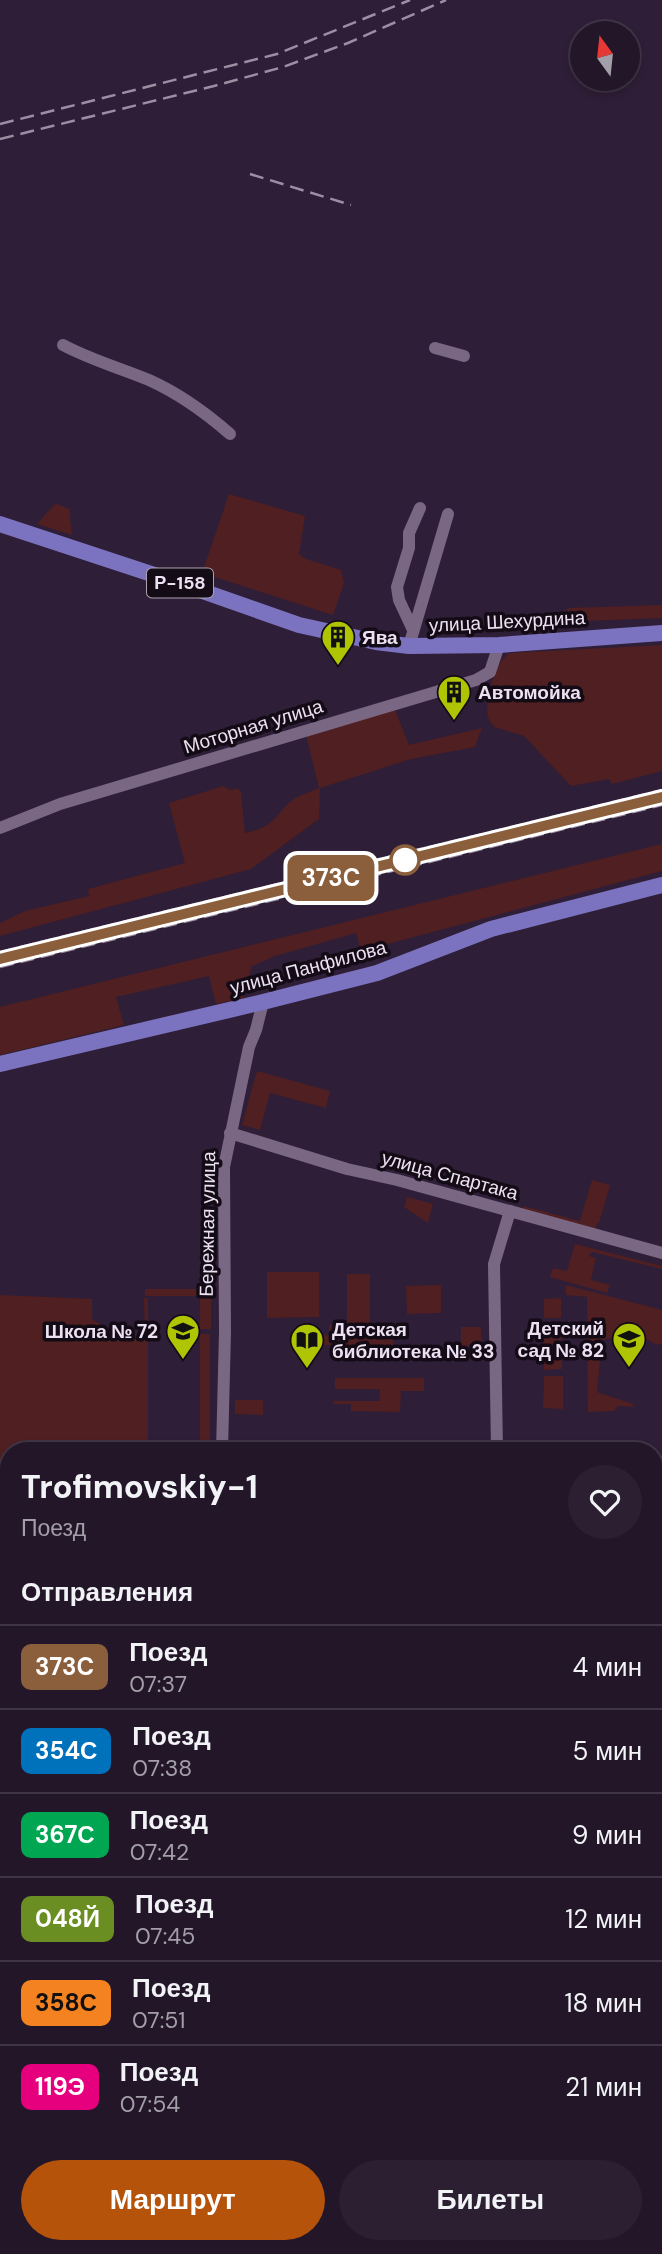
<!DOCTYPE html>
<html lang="ru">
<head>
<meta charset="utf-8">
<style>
	:root { --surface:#231629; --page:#2b1f31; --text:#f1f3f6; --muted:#a39fa8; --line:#403546; --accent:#b45309 }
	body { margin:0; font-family:"DM Sans",sans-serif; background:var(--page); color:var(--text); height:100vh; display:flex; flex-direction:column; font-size:26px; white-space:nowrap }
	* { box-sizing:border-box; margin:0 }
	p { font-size:23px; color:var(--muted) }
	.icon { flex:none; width:38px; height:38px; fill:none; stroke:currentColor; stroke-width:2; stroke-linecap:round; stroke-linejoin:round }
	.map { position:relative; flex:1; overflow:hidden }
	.details { position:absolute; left:0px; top:1442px; width:663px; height:812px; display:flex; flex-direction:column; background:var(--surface); border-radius:28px 28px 0 0; box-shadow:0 4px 10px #0003,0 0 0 2px var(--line) }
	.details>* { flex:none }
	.badge { padding:0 14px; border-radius:10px; font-size:24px; line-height:46px }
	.needle { width:46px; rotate:345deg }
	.buttons { position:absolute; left:570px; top:21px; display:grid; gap:14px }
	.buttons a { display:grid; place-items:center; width:70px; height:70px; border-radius:50%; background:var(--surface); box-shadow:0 4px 10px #0003,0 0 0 2px var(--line); font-size:35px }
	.map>.badge { position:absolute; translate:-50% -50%; box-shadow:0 0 0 4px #fff }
	h2 { padding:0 21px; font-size:26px; line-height:63px }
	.round { display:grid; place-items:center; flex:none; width:74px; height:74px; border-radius:37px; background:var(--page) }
	.headline { display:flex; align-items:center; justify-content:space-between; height:119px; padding:0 21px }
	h1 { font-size:33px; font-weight:700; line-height:52px }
	.action { display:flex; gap:14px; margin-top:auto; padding:14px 21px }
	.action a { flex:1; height:80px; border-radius:42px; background:var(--accent); color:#fff; font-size:28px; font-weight:700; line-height:80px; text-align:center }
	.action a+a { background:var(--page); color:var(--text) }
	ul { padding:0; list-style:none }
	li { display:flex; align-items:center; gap:21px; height:84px; padding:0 21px; border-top:2px solid var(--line) }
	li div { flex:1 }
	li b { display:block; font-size:26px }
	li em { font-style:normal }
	li .badge { min-width:77px; font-weight:700; text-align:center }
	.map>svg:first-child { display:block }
	.green { fill:#4f1f21 }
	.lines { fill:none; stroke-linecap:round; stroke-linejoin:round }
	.minor { stroke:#7a6784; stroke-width:12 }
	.major { stroke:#7c73c0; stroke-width:16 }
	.tram { stroke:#9c8fa3; stroke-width:2 }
	.rail { stroke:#9c8fa3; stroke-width:2.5; stroke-dasharray:14 7; stroke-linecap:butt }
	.line-casing { stroke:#fff; stroke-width:16 }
	.line { stroke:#8b5e3c; stroke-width:10 }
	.stop-dot { fill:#fff; stroke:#8b5e3c; stroke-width:3.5 }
	.labels { text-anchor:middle; stroke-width:7; stroke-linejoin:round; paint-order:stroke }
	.shield { fill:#130c16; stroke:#aba1b0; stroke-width:2 }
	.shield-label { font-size:18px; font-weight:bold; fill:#ece1f2 }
	.street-label { font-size:19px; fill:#ece1f2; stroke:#130c16 }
	.poi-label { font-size:19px; font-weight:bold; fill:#ece1f2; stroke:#130c16; text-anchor:start }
</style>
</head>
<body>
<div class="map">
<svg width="662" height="2254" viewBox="0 0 662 2254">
	<rect width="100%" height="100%" fill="#2f1e37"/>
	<!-- green -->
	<g class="green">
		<polygon points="229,494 305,516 299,554 306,559 341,570 344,583 333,615 202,573"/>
		<polygon points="57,504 69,509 72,535 37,524 54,505"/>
		<polygon points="662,605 662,618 559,622 568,608"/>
		<path d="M662 645V771L612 784 609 779 571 786 524 736 494 727C492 724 489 720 488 717 484 701 496 659 510 653Z"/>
		<path d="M395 710 409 745 482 728 475 747 411 759 320 788 319 819 251 869 0 936V923L25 911 89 896 88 889 185 863 169 803 223 786 230 790 237 788 241 792 245 833C272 827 271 821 289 803 296 796 310 792 319 788L306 735Z"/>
		<polygon points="662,844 662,871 361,951 356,933 275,956 252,966 243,998 216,1004 209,976 116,997 124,1025 0,1055 0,1007"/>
		<polygon points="257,1071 330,1091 326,1108 270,1093 260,1130 242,1125"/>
		<polygon points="592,1180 610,1185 599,1223 597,1223 595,1230 522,1211 523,1206 580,1221"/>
		<polygon points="407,1197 433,1204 428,1223 404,1207"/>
		<polygon points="575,1244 662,1266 662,1269 592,1252 589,1256 596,1258 591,1280 610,1285 607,1293 550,1277 553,1268 567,1271"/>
		<polygon points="267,1272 319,1272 319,1317 267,1318"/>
		<polygon points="347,1274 370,1274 370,1327 392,1327 393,1345 318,1345 318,1336 329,1335 329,1325 347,1325"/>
		<polygon points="441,1285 441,1313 407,1314 406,1286"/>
		<polygon points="566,1285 662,1310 662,1343 657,1345 636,1333 602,1340 597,1392 633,1404 633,1407 618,1406 614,1411 588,1412 587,1297 566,1295"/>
		<polygon points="145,1289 211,1289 211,1329 200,1329 200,1296 145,1296"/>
		<polygon points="0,1295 92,1299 92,1319 120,1337 145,1340 144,1298 148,1298 148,1451 9,1451 9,1631 0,1630"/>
		<polygon points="561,1298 561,1318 544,1318 544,1299"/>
		<polygon points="562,1324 561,1344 544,1344 544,1325"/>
		<polygon points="461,1327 481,1327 482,1346 461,1346"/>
		<rect x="200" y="1334" width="10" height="114"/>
		<polygon points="562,1350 562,1369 544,1370 544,1351"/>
		<polygon points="544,1376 563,1376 563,1409 543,1408"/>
		<polygon points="335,1378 424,1378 424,1391 401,1391 400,1412 351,1411 351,1404 334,1404 334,1401 380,1401 380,1389 335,1389"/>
		<polygon points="235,1400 263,1400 263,1415 235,1414"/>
		<polygon points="655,1537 662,1538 662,1605 655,1605"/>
		<polygon points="655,2029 662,2029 662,2254 311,2254 309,2245 654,2245"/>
		<polygon points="9,2222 9,2245 77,2245 79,2254 0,2254 0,2223"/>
	</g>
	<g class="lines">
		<!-- minor -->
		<g class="minor">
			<path d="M63 345C91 360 120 368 149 380 178 393 206 413 230 434"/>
			<polyline points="435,348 464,356"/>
			<polyline points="413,630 399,600 397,587 409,548 409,533 420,508"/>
			<polyline points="409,646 448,514"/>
			<polyline points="0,828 60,804 476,680 490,672 499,645"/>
			<polyline points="230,1133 347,1169 397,1180 662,1253"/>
			<polyline points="222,1451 225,1332 224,1167 249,1047 256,1030 263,1002"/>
			<polyline points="497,1451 494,1264 510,1211"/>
			<polyline points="654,1462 662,1462"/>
			<polyline points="0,1693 9,1693"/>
			<polyline points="654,1697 662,1697"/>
			<polyline points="0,1735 9,1735"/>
			<polyline points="654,1737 662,1736"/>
			<polyline points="654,1913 662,1910"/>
			<polyline points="0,2127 9,2126"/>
			<polyline points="0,2218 9,2217"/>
			<polyline points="160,2245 161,2254"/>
		</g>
		<!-- major -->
		<g class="major">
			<polyline points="0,524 188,586 299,625 376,642 409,646 499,645 662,633"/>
			<polyline points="0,1064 263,1002 377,973 491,929 662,885"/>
		</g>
		<!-- tram -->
		<g class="tram">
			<polyline points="0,1716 9,1717"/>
			<polyline points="654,1716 662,1716"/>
		</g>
		<!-- rail -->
		<g class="rail">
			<polyline points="0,124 277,54 410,0"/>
			<polyline points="0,139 214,86 283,67 348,43 446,0"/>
			<polyline points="250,174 351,205"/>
			<polyline points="0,952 662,790"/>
			<polyline points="0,967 662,805"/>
		</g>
	</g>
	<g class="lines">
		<defs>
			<polyline id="line" points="0,959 662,797"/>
		</defs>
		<!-- line casing -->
		<use href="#line" class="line-casing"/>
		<!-- line -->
		<use href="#line" class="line"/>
	</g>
	<!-- icons -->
	<defs>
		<symbol id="building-pin" viewBox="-11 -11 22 30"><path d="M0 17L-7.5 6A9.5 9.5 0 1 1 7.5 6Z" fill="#afc504" stroke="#130c16"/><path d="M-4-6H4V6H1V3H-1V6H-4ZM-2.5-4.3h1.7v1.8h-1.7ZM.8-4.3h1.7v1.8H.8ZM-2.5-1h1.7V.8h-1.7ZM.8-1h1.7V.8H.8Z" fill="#111"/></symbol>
		<symbol id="school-pin" viewBox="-11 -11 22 30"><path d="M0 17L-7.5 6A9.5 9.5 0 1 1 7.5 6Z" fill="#afc504" stroke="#130c16"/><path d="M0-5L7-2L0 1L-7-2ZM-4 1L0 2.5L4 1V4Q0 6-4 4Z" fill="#111"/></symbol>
		<symbol id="library-pin" viewBox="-11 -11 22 30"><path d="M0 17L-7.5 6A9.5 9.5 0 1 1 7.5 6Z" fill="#afc504" stroke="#130c16"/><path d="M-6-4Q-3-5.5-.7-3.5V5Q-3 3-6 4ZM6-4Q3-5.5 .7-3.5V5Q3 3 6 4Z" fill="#111"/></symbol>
	</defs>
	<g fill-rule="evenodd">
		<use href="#building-pin" x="319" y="618" width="38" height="52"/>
		<use href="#building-pin" x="435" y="673" width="38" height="52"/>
		<use href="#school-pin" x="164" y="1312" width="38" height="52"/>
		<use href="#school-pin" x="610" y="1320" width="38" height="52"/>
		<use href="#library-pin" x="288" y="1321" width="38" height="52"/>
	</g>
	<!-- markers -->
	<circle class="stop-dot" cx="405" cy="860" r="14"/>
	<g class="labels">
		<!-- shield labels -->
		<rect class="shield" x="147" y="568.5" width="66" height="29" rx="5"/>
		<g class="shield-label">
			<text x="180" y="589">Р-158</text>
		</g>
		<!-- street labels -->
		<g class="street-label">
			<text transform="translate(507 621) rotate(-3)" y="7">улица Шехурдина</text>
			<text transform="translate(253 726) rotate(-17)" y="7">Моторная улица</text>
			<text transform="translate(308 967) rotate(-15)" y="7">улица Панфилова</text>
			<text transform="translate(450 1175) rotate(15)" y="7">улица Спартака</text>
			<text transform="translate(207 1224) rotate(-89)" y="7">Бережная улица</text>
		</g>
		<!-- poi labels -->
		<g class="poi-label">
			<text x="362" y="644">Ява</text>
			<text x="478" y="699">Автомойка</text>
			<text x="604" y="1335" text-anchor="end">Детский<tspan x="604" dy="22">сад № 82</tspan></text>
			<text x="332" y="1336">Детская<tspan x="332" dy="22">библиотека № 33</tspan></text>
			<text x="158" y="1338" text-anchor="end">Школа № 72</text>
		</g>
	</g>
</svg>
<div class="buttons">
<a><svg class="needle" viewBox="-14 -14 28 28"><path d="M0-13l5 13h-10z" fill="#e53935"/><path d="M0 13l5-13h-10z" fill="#a39fa8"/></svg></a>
</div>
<b class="badge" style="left:331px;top:878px;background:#8b5e3c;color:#fff">373C</b>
<section class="details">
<div class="headline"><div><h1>Trofimovskiy-1</h1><p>Поезд</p></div><a class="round"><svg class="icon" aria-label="heart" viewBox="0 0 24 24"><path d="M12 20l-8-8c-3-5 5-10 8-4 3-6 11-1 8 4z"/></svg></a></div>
<h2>Отправления</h2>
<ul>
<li><span class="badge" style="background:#8b5e3c;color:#fff">373C</span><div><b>Поезд</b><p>07:37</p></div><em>4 мин</em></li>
<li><span class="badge" style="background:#0072bc;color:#fff">354С</span><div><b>Поезд</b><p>07:38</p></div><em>5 мин</em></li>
<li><span class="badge" style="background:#00a651;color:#fff">367С</span><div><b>Поезд</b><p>07:42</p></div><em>9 мин</em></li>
<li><span class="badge" style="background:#6b8e23;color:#fff">048Й</span><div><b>Поезд</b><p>07:45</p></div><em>12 мин</em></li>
<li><span class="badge" style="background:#f58220;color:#111">358С</span><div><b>Поезд</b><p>07:51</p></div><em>18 мин</em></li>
<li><span class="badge" style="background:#e6007e;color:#fff">119Э</span><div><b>Поезд</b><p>07:54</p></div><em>21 мин</em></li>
</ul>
<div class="action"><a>Маршрут</a><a>Билеты</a></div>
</section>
</div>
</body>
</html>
